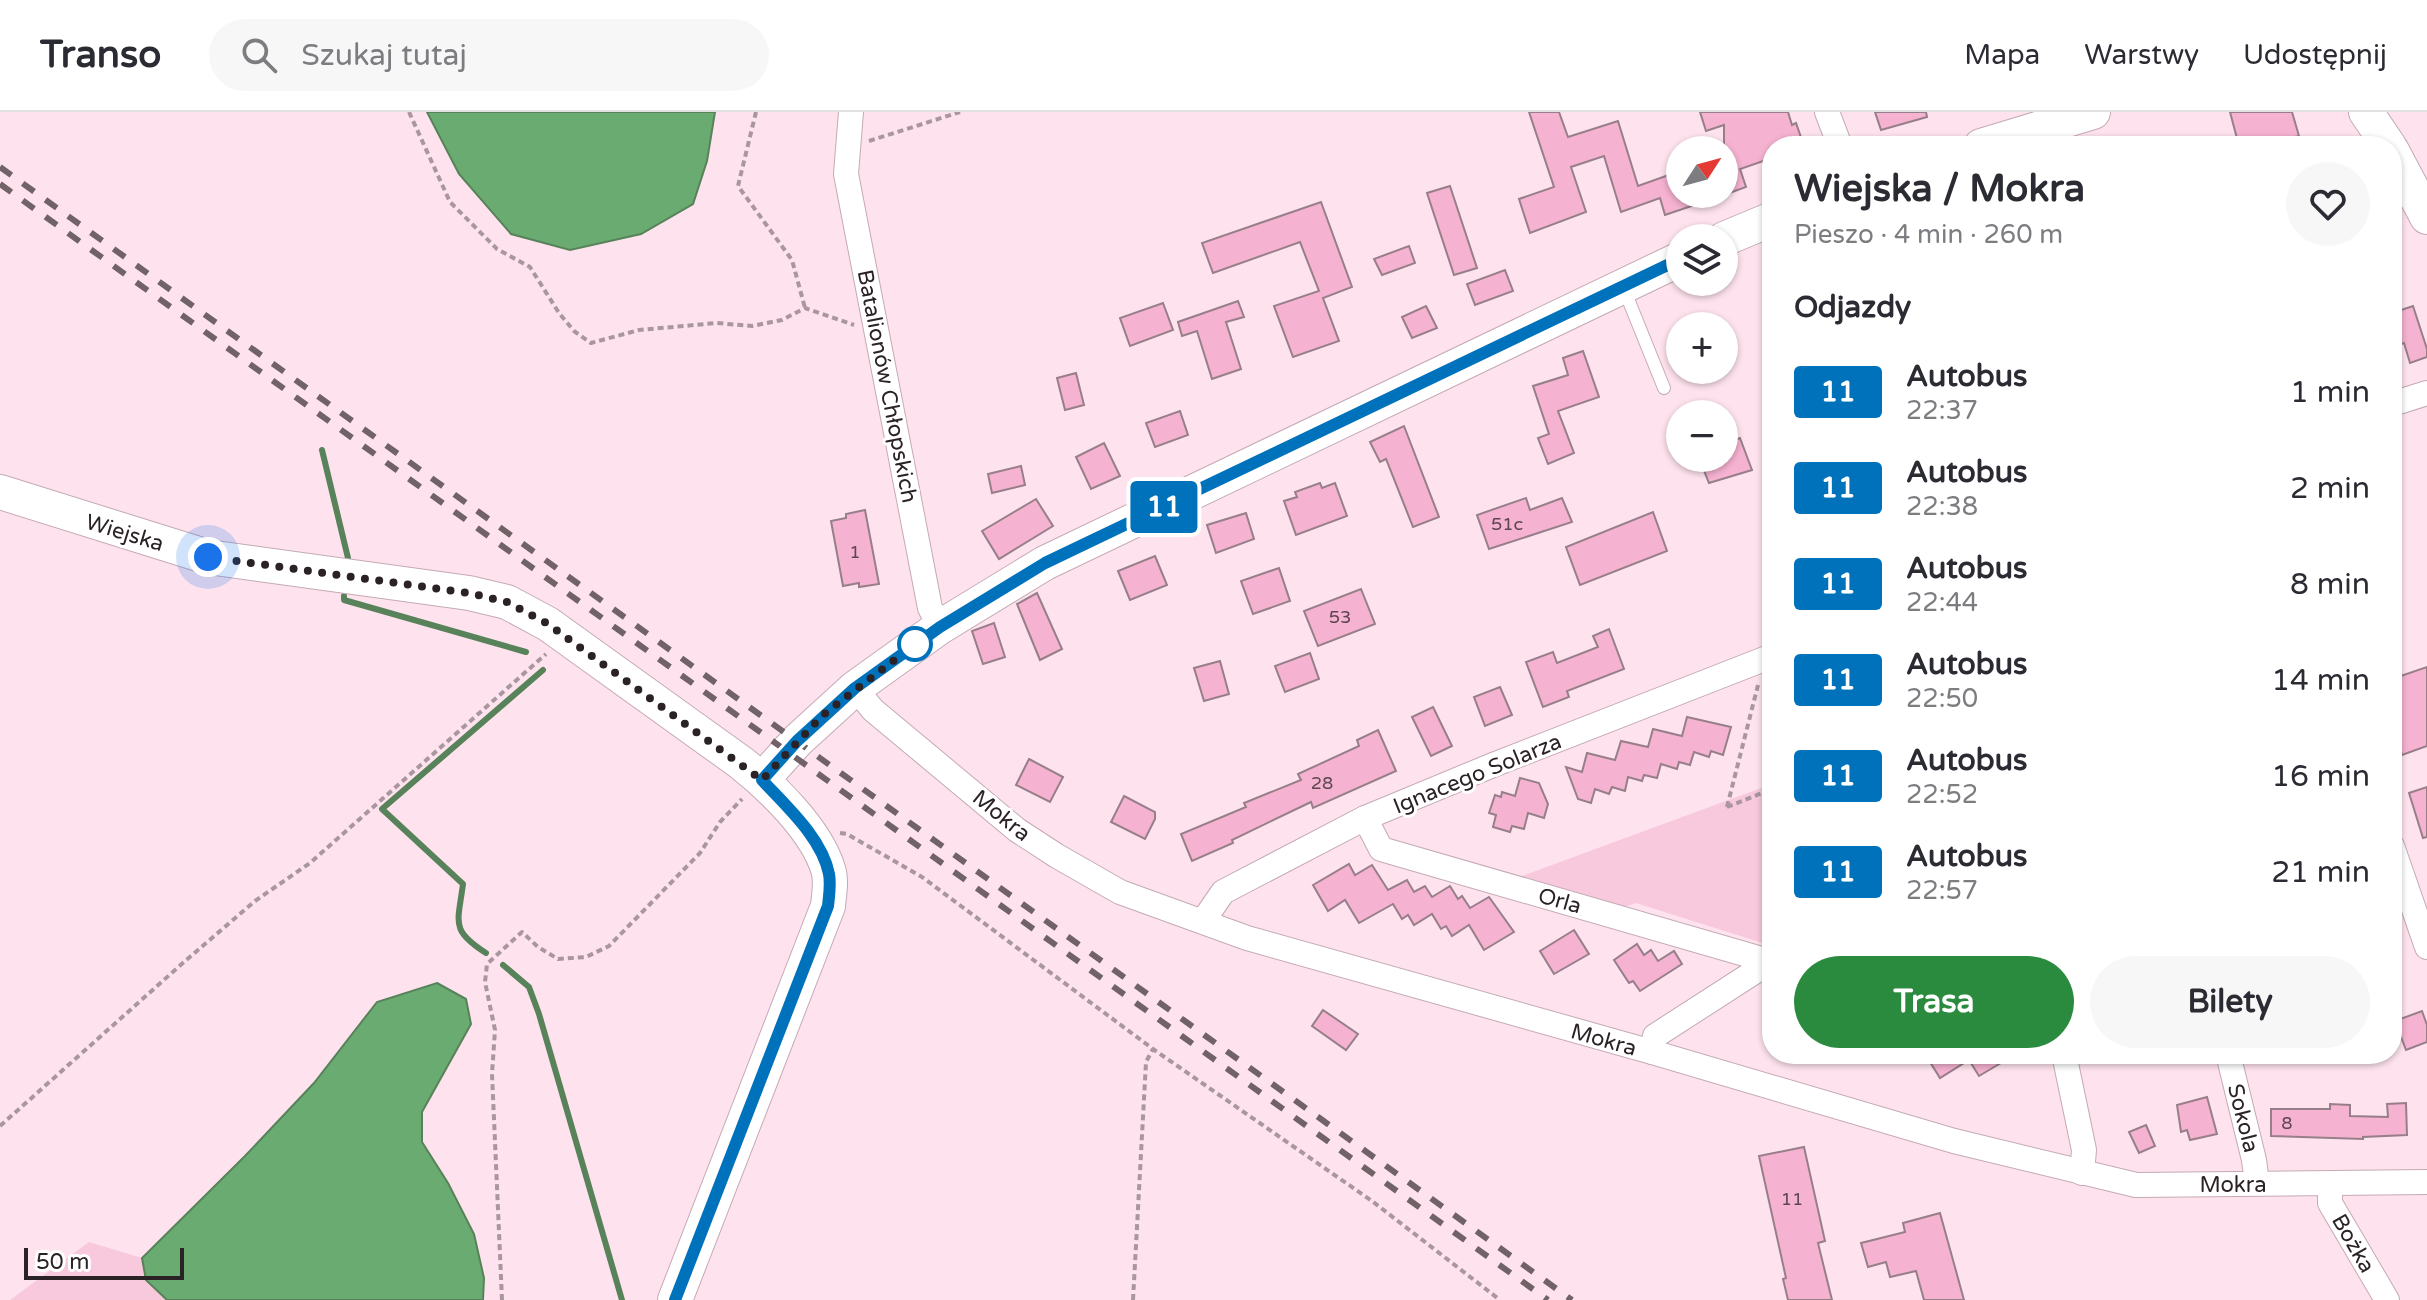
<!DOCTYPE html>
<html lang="pl">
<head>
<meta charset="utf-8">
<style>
	:root { --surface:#fff; --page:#f7f7f7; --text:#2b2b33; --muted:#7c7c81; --line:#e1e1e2; --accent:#2a8a3d }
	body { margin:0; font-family:"Varela Round",sans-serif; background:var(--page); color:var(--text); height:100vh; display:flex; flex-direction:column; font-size:30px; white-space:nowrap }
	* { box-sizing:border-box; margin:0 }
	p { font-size:26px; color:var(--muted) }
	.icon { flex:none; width:44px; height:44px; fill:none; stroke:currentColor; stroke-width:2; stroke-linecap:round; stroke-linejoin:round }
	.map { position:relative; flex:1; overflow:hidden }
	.details { position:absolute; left:1762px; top:24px; width:640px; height:928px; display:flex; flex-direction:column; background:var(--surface); border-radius:32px; box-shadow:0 2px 6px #0004 }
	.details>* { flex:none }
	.badge { padding:0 16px; border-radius:6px; font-size:28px; line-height:52px }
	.needle { width:52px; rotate:54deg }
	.buttons { position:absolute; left:1666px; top:24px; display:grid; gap:16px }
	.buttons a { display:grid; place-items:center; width:72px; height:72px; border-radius:50%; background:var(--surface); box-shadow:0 2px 6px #0004; font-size:40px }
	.scale { position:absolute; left:24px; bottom:20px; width:160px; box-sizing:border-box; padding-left:8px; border:4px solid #2b2226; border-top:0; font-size:22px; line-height:28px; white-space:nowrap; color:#2b2226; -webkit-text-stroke:6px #fff; paint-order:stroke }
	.you { position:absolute; width:40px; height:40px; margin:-20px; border:6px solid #fff; border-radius:50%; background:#1a73e8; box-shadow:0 0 0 12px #1a73e833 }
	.map>.badge { position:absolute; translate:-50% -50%; box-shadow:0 0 0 4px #fff }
	h2 { padding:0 32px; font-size:30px; line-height:72px }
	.round { display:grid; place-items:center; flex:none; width:84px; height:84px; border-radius:42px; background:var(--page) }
	.summary { display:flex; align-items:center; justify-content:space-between; height:136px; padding:0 32px }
	h1 { font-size:38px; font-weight:700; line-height:60px }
	.button { display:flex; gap:16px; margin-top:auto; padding:16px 32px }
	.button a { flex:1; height:92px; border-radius:48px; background:var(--accent); color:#fff; font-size:32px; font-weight:700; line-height:92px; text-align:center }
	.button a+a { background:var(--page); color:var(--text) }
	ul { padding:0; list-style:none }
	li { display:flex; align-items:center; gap:24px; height:96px; padding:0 32px }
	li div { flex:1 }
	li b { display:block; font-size:30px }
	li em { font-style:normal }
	li .badge { min-width:88px; font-weight:700; text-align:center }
	header { display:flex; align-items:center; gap:48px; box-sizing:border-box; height:112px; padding:0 40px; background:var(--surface); border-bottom:2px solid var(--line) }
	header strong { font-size:38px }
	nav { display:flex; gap:44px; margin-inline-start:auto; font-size:28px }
	.search { width:560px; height:72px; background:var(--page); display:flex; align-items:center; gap:20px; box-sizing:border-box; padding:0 28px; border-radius:44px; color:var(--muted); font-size:30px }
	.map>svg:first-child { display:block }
	.green { fill:#f8c8dd }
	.water { fill:#6aab71; stroke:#57825a; stroke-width:2 }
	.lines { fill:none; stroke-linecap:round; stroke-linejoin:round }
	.stream { stroke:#57825a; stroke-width:6 }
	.building { fill:#f5b2d1; stroke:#977f89; stroke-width:2 }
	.lane-casing { stroke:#c4aab5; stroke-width:14 }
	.street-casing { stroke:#c4aab5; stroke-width:26 }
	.secondary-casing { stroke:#c4aab5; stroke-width:36 }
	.path { stroke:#a9969e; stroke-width:4; stroke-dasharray:6 4; stroke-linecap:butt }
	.lane { stroke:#fff; stroke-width:12 }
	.street { stroke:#fff; stroke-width:24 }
	.secondary { stroke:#fff; stroke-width:34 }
	.rail { stroke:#716268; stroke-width:6; stroke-dasharray:14 14; stroke-linecap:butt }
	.line-casing { stroke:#fff; stroke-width:18 }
	.line { stroke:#0072bc; stroke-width:12 }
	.walk { stroke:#2b2226; stroke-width:8; stroke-dasharray:0 14.4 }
	.stop-dot { fill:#fff; stroke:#0072bc; stroke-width:4 }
	.labels { text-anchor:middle; stroke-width:6; stroke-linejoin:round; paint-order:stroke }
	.number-label { font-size:18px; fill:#5e4651 }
	.street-label { font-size:22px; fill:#2b2226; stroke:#fff }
</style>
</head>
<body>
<header>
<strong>Transo</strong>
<div class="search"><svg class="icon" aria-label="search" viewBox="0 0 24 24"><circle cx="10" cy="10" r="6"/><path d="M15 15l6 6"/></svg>Szukaj tutaj</div>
<nav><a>Mapa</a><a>Warstwy</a><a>Udostępnij</a></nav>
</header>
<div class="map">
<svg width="2427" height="1188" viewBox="0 0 2427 1188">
	<rect width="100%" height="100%" fill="#fee3ee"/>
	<!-- green -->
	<g class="green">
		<polygon points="1772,672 1772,834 1636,791 1625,795 1519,765"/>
		<polygon points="89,1130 142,1146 146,1168 167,1188 10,1188"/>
	</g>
	<!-- water -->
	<g class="water">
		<polygon points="427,0 715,0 707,49 693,92 641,122 570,138 511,122 459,62"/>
		<polygon points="437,871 466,887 471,912 422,1000 422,1030 448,1071 474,1122 484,1166 483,1188 167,1188 146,1168 142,1146 245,1044 314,971 377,890"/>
	</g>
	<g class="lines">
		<!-- stream -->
		<g class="stream">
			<polyline points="322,338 348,446"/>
			<polyline points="344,484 344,488 526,540"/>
			<path d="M486 841C450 818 458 811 463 772L382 697 543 558"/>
			<polyline points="503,853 529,875 539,902 622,1188"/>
		</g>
	</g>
	<!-- building -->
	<g class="building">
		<polygon points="1529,0 1559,0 1568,25 1618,9 1638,74 1680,59 1680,82 1717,82 1718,85 1665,103 1660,86 1621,100 1604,44 1571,55 1586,100 1530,121 1519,87 1554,75"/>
		<polygon points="1700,0 1788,0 1792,13 1796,11 1804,34 1772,34 1772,46 1740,57 1746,75 1724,83 1724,13 1706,19"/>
		<polygon points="1875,0 1926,0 1927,5 1881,18"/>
		<polygon points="2230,0 2292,0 2299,24 2261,34 2239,34"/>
		<polygon points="1450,74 1477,156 1454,163 1427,81"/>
		<polygon points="1321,90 1352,175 1323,186 1339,229 1293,245 1274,194 1319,179 1300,130 1213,161 1202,131"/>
		<polygon points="1409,134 1415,151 1382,163 1374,147"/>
		<polygon points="1505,158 1513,179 1475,193 1467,172"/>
		<polygon points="1238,189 1244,205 1226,210 1241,257 1212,267 1197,219 1182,224 1178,210"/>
		<polygon points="1163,191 1173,218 1130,234 1120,206"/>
		<polygon points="1426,194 1437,216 1412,226 1402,205"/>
		<polygon points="2413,194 2427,237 2427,245 2410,251 2404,231 2392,235 2392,201"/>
		<polygon points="1583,239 1599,285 1558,299 1574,341 1548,352 1538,326 1549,322 1533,274 1568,263 1563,246"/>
		<polygon points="1076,261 1084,293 1065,298 1057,266"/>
		<polygon points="1180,299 1188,323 1155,335 1146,311"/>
		<polygon points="1404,314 1439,405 1413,415 1386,347 1380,350 1370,330"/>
		<polygon points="1740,326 1752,358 1709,371 1699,346 1724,346 1724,332"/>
		<polygon points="1104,331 1120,364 1091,377 1076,345"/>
		<polygon points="1021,354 1025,373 992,381 988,362"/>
		<polygon points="1320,371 1322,376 1335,371 1347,404 1296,423 1284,389 1297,385 1295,380"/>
		<polygon points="1526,386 1530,398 1562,386 1572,410 1489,437 1477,403"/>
		<polygon points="1036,387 1053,414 999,447 982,419"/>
		<polygon points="865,398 879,472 859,475 859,471 843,474 831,409 846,406 846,402"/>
		<polygon points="1653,400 1667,439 1580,473 1566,435"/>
		<polygon points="1246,401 1254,427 1216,441 1207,413"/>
		<polygon points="1155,444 1167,473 1130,488 1118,459"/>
		<polygon points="1279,456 1290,489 1253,502 1241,469"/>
		<polygon points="1361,477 1375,512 1318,534 1304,499"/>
		<polygon points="1037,481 1062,537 1040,548 1017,492"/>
		<polygon points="994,511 1005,545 983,552 972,519"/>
		<polygon points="1609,517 1624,557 1567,579 1569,585 1543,595 1526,550 1553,540 1557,551 1598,535 1593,524"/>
		<polygon points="1310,541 1319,567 1285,580 1275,554"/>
		<polygon points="1220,549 1229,582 1204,589 1194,556"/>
		<polygon points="2427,555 2427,634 2402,643 2392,616 2392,567"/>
		<polygon points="1500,575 1512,603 1485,614 1474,585"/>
		<polygon points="1433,595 1452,634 1431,644 1412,605"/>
		<polygon points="1687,605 1731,615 1723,643 1711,639 1709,645 1694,640 1690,653 1679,650 1677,657 1661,652 1657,666 1644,663 1642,669 1628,665 1625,679 1612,675 1609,682 1595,677 1591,691 1578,687 1566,655 1582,660 1587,641 1615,648 1621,629 1648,635 1653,617 1682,624"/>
		<polygon points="1378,618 1396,659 1313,696 1311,690 1232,728 1233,731 1192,749 1181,722 1246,695 1244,691 1301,668 1298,662 1359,634 1357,628"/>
		<polygon points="1029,647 1063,665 1050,690 1016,673"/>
		<polygon points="1520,666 1539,671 1548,692 1544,706 1528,701 1524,717 1512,714 1510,720 1493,715 1496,703 1489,701 1495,683 1501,685 1502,680 1515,684"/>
		<polygon points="2427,675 2427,725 2423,726 2409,681"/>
		<polygon points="1124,684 1155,700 1155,707 1145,727 1111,710"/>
		<polygon points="1349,752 1355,763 1372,753 1388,778 1407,768 1414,780 1425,774 1432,785 1450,774 1458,787 1462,784 1470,796 1489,785 1514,820 1484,838 1469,813 1452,824 1446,814 1441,817 1432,802 1414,813 1408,803 1402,807 1393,792 1359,811 1345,788 1328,799 1313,773"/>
		<polygon points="1574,818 1589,842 1554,862 1540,839"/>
		<polygon points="1637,832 1644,843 1651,838 1658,849 1674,839 1682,852 1640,879 1633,869 1629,871 1614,848"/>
		<polygon points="1323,898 1358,922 1346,938 1312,914"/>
		<polygon points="2422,899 2427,913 2427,930 2406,938 2395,909"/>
		<polygon points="1925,942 2016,942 1979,964 1969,948 1940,966"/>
		<polygon points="2207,985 2217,1022 2190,1028 2187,1018 2181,1020 2177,993"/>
		<polygon points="2406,991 2407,1023 2363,1025 2363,1027 2271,1024 2271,997 2330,997 2330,992 2350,993 2350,1004 2388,1005 2387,992"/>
		<polygon points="2146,1013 2155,1034 2139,1041 2129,1020"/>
		<polygon points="1804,1035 1825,1129 1818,1131 1832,1188 1788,1188 1783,1167 1786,1166 1759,1044"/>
		<polygon points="1940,1101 1964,1188 1924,1188 1916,1159 1890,1165 1886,1150 1868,1155 1861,1131 1905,1120 1903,1111"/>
	</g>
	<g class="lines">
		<defs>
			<polyline id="lane" points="1624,177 1664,276"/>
			<g id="street">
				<polyline points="851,0 846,62 851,88 930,496 940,515"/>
				<polyline points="1827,0 1840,34"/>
				<polyline points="2392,292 2427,281"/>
				<polyline points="855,576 873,598 1017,718 1057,744 1120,780 1247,826 1652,940 1954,1029 2136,1073 2427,1070"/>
				<polyline points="1365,706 1381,737 1772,850"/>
				<polyline points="2392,734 2427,835"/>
				<polyline points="1203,809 1223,780 1365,706 1493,653 1772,544"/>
				<polyline points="1652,940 1655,924 1762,855 1766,848"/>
				<polyline points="2064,942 2084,1038 2082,1061"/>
				<polyline points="2228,942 2254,1048 2257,1071"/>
				<polyline points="2330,1072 2330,1091 2387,1188"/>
			</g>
			<g id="secondary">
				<polyline points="2366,0 2389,34"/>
				<polyline points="1981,34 2093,0"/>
				<polyline points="2392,39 2427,105"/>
				<polyline points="1724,127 1772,107"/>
				<path d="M0 380 208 445 469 481 507 490 548 512 740 650C771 674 816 718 828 757 832 769 829 782 828 794L675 1188"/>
				<polyline points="762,668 797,629 855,576 940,515 1045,451 1680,147"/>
			</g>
		</defs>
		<!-- lane casing -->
		<use href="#lane" class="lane-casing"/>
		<!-- street casing -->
		<use href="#street" class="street-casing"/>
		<!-- secondary casing -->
		<use href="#secondary" class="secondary-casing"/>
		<!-- path -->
		<g class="path">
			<polyline points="409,0 450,90 497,137 530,155 559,201 574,219 591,231 639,218 717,211 752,214 782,208 805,196 854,213"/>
			<polyline points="756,0 738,74 792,148 805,196"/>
			<polyline points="869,29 960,0"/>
			<polyline points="1727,695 1758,573"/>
			<polyline points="1727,695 1772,677"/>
			<polyline points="840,721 847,722 922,765 1153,937 1372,1089 1500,1188"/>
			<polyline points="0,1014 184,850 255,789 310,751 546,542"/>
			<polyline points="502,1188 492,962 495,918 485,870 487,852 522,820 538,835 558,847 586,845 609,834 700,741 720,710 742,687"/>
			<polyline points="1133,1188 1146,950 1153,937"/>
		</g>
		<!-- lane -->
		<use href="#lane" class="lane"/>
		<!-- street -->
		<use href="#street" class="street"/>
		<!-- secondary -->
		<use href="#secondary" class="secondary"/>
		<!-- rail -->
		<g class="rail">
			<polyline points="0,55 1572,1188"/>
			<polyline points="0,72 1548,1188"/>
		</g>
	</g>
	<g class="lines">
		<defs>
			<path id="line" d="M675 1188 828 794C829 784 831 773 829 762 822 726 786 694 762 668L797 629 855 576 940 515 1045 451 1680 147"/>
		</defs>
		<!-- line casing -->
		<use href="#line" class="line-casing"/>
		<!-- line -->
		<use href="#line" class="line"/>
		<!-- walk -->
		<polyline class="walk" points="208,445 469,481 507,490 548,512 762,668 823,603 915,532"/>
	</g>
	<!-- markers -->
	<circle class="stop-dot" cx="915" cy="532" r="16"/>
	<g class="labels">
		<!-- number labels -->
		<g class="number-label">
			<text x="1507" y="418">51c</text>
			<text x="855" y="446">1</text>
			<text x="1340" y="511">53</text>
			<text x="1322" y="677">28</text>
			<text x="2287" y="1017">8</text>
			<text x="1792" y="1093">11</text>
		</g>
		<!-- street labels -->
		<g class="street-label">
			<text transform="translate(888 274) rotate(79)" y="8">Batalionów Chłopskich</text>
			<text transform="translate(125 420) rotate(17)" y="8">Wiejska</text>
			<text transform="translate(1477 661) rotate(-22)" y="8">Ignacego Solarza</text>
			<text transform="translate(1002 703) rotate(39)" y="8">Mokra</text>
			<text transform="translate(1560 788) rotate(16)" y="8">Orla</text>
			<text transform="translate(1604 927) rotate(16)" y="8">Mokra</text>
			<text transform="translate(2244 1006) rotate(76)" y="8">Sokola</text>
			<text x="2233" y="1080">Mokra</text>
			<text transform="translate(2354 1131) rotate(60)" y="8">Bożka</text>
		</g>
	</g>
</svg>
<div class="buttons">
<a><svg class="needle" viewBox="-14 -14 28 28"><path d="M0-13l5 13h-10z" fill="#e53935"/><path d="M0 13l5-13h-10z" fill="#7c7c81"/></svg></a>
<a><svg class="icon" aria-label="layers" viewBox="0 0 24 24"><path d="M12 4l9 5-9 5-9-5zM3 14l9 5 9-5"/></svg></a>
<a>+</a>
<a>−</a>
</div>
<div class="scale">50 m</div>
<div class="you" style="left:208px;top:445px"></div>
<b class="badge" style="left:1164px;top:395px;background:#0072bc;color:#fff">11</b>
<section class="details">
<div class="summary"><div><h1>Wiejska / Mokra</h1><p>Pieszo · 4 min · 260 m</p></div><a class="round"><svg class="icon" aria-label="heart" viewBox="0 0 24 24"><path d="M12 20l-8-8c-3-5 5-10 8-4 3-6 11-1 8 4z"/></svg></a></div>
<h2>Odjazdy</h2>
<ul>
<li><span class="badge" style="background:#0072bc;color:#fff">11</span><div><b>Autobus</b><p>22:37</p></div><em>1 min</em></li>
<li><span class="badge" style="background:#0072bc;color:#fff">11</span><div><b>Autobus</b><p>22:38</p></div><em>2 min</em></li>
<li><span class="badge" style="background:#0072bc;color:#fff">11</span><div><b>Autobus</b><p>22:44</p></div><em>8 min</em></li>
<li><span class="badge" style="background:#0072bc;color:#fff">11</span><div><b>Autobus</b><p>22:50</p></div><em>14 min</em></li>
<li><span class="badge" style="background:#0072bc;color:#fff">11</span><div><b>Autobus</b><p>22:52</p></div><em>16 min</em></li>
<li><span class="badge" style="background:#0072bc;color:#fff">11</span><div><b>Autobus</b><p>22:57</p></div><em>21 min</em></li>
</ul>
<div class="button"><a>Trasa</a><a>Bilety</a></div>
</section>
</div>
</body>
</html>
